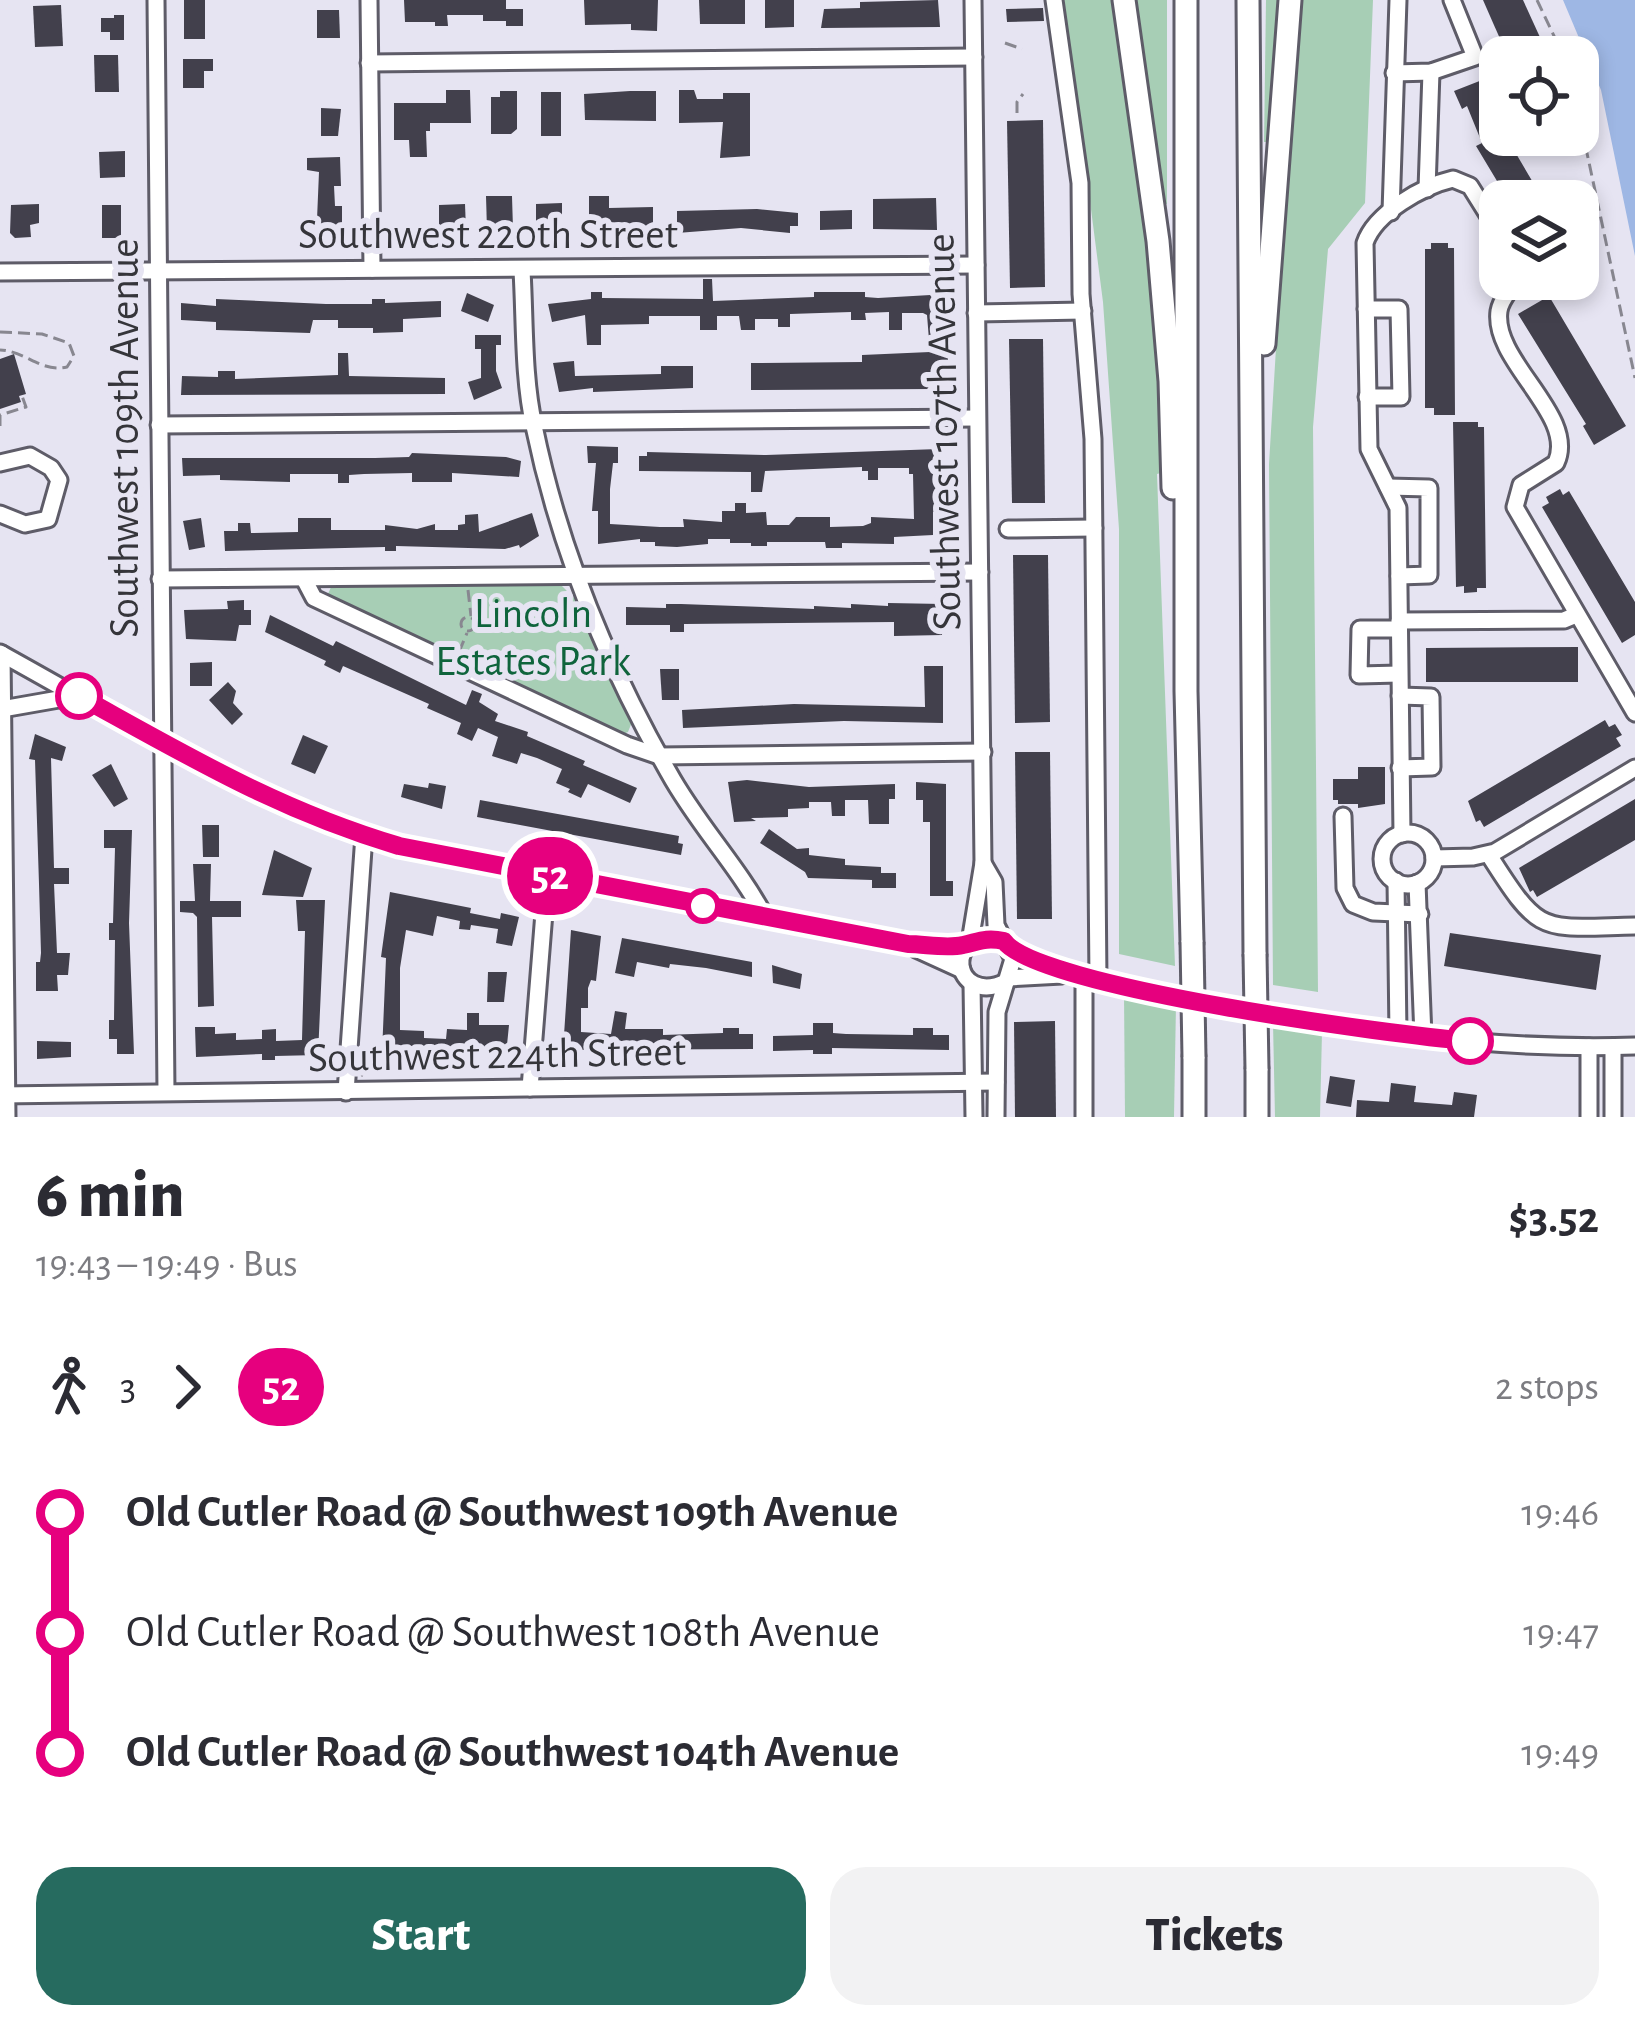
<!DOCTYPE html>
<html lang="en">
<head>
<meta charset="utf-8">
<style>
	:root { --surface:#fff; --page:#f2f2f3; --text:#2b2b33; --muted:#7c7c81; --accent:#266b5f }
	body { margin:0; font-family:"Alegreya Sans",sans-serif; background:var(--page); color:var(--text); height:100vh; display:flex; flex-direction:column; font-size:45px; white-space:nowrap }
	* { box-sizing:border-box; margin:0 }
	p { font-size:39px; color:var(--muted) }
	.icon { flex:none; width:66px; height:66px; fill:none; stroke:currentColor; stroke-width:2; stroke-linecap:round; stroke-linejoin:round }
	.map { position:relative; height:1117px; overflow:hidden }
	.panel { display:flex; flex-direction:column; background:var(--surface); flex:1 }
	.panel>* { flex:none }
	.badge { padding:0 24px; border-radius:39px; font-size:42px; line-height:78px }
	.buttons { position:absolute; left:1479px; top:36px; display:grid; gap:24px }
	.buttons a { display:grid; place-items:center; width:120px; height:120px; border-radius:24px; background:var(--surface); box-shadow:0 6px 18px #0003; font-size:60px }
	.map>.badge { position:absolute; translate:-50% -50%; box-shadow:0 0 0 6px #fff }
	.legs { display:flex; align-items:center; gap:18px; height:132px; padding:0 36px; font-size:39px }
	.legs p { margin-inline-start:auto }
	.overview { display:flex; align-items:center; justify-content:space-between; height:204px; padding:0 36px }
	h1 { font-size:66px; font-weight:800; line-height:90px }
	.button { display:flex; gap:24px; margin-top:auto; padding:24px 36px }
	.button a { flex:1; height:138px; border-radius:36px; background:var(--accent); color:#fff; font-size:48px; font-weight:800; line-height:138px; text-align:center }
	.button a+a { background:var(--page); color:var(--text) }
	ul { padding:0 36px; list-style:none }
	li { display:flex; align-items:center; gap:42px; height:120px; font-size:45px }
	li i { display:grid; place-items:center; width:18px; height:100%; margin:0 15px; background:currentColor }
	li i::after { content:''; width:30px; height:30px; margin:-15px; border:9px solid; border-radius:50%; background:var(--surface) }
	li p { margin-inline-start:auto }
	li:first-child i { background:linear-gradient(#0000 50%,currentColor 0) }
	li:last-child i { background:linear-gradient(currentColor 50%,#0000 0) }
	.map>svg:first-child { display:block }
	.green { fill:#a7ceb5 }
	.water { fill:#9eb7e4 }
	.building { fill:#42404c }
	.lines { fill:none; stroke-linecap:round; stroke-linejoin:round }
	.minor-casing { stroke:#5e5c68; stroke-width:21 }
	.highway-casing { stroke:#5e5c68; stroke-width:27 }
	.path { stroke:#888790; stroke-width:3; stroke-dasharray:12 6; stroke-linecap:butt }
	.minor { stroke:#fff; stroke-width:15 }
	.highway { stroke:#fff; stroke-width:21 }
	.highway-bridge-casing { stroke:#5e5c68; stroke-width:27; stroke-linecap:butt }
	.highway-bridge { stroke:#fff; stroke-width:21 }
	.line-1-casing { stroke:#fff; stroke-width:27 }
	.line-1 { stroke:#e6007e; stroke-width:18 }
	.stop-1-dot { fill:#fff; stroke:#e6007e; stroke-width:6 }
	.labels { text-anchor:middle; stroke-width:12; stroke-linejoin:round; paint-order:stroke }
	.street-label { font-size:42px; fill:#35353a; stroke:#e6e4f2 }
	.park-label { font-size:42px; fill:#0f643c; stroke:#e6e4f2 }
</style>
</head>
<body>
<div class="map">
<svg width="1635" height="1117" viewBox="0 0 1635 1117">
	<rect width="100%" height="100%" fill="#e6e4f2"/>
	<!-- green -->
	<g class="green">
		<polygon points="1064,0 1118,0 1156,291 1164,472 1157,474 1175,966 1119,954 1119,529 1103,302"/>
		<polygon points="1129,0 1167,0 1167,204 1162,203"/>
		<polygon points="1266,0 1286,0 1271,142 1264,142"/>
		<polygon points="1297,0 1373,0 1365,203 1328,249 1313,427 1318,992 1273,985 1269,464"/>
		<polygon points="551,583 562,586 577,601 632,722 628,732 621,735 327,596 332,585"/>
		<polygon points="1124,993 1176,1004 1174,1117 1125,1117"/>
		<polygon points="1273,1023 1322,1032 1320,1117 1275,1117"/>
	</g>
	<!-- water -->
	<polygon class="water" points="1563,0 1635,0 1635,256 1601,90"/>
	<!-- building -->
	<g class="building">
		<rect x="184" y="0" width="21" height="39"/>
		<polygon points="404,0 506,0 506,9 523,9 523,26 506,26 506,21 483,21 483,15 447,15 448,26 435,26 435,22 405,22"/>
		<polygon points="584,0 658,0 657,31 631,30 631,24 585,25"/>
		<polygon points="699,0 745,0 745,24 700,24"/>
		<polygon points="765,0 794,0 794,27 765,28"/>
		<polygon points="938,0 940,27 821,28 824,9 860,8 860,2"/>
		<polygon points="1483,0 1523,0 1549,57 1508,57"/>
		<polygon points="61,5 63,46 35,47 33,6"/>
		<polygon points="1043,8 1044,21 1007,22 1006,9"/>
		<polygon points="317,10 339,10 340,38 317,38"/>
		<polygon points="114,15 124,15 124,40 110,40 110,32 101,32 101,18 114,18"/>
		<polygon points="94,55 118,55 119,92 95,92"/>
		<polygon points="183,59 213,59 213,71 204,71 204,88 183,88"/>
		<polygon points="1500,73 1500,135 1505,135 1544,201 1509,201 1476,146 1482,143 1467,106 1462,109 1454,91"/>
		<polygon points="446,90 470,90 471,123 430,123 430,131 426,131 427,157 410,157 409,140 394,140 394,103 446,103"/>
		<polygon points="679,90 694,90 697,99 723,99 723,93 750,93 750,156 720,158 723,122 679,123"/>
		<polygon points="500,91 517,91 517,129 511,134 491,134 491,97 500,97"/>
		<polygon points="630,91 656,91 656,121 585,120 584,94"/>
		<rect x="541" y="92" width="20" height="44"/>
		<polygon points="321,108 341,109 338,136 321,136"/>
		<polygon points="1043,120 1045,287 1010,288 1007,121"/>
		<polygon points="125,151 125,177 100,178 99,152"/>
		<polygon points="340,157 341,186 334,186 335,206 342,206 342,243 316,243 319,172 307,170 307,158"/>
		<polygon points="486,196 512,196 513,229 487,230"/>
		<polygon points="589,196 609,196 609,208 653,207 653,233 635,233 635,228 589,231"/>
		<polygon points="936,198 937,230 873,229 873,199"/>
		<polygon points="562,203 562,232 536,229 536,204"/>
		<polygon points="39,204 39,223 30,225 31,237 15,238 10,233 11,205"/>
		<polygon points="465,204 466,230 439,230 439,205"/>
		<rect x="102" y="205" width="19" height="33"/>
		<polygon points="757,209 798,213 798,226 790,226 790,233 741,228 677,233 677,211"/>
		<polygon points="852,210 852,229 820,230 820,211"/>
		<polygon points="1431,243 1448,243 1448,248 1454,248 1455,415 1434,415 1434,408 1425,408 1425,249 1431,249"/>
		<polygon points="703,279 712,279 713,301 814,297 814,292 865,292 865,297 878,298 948,294 948,387 942,387 942,395 932,395 932,389 751,390 751,363 862,362 862,355 930,352 927,315 923,313 902,313 902,330 889,330 889,312 865,313 866,320 851,320 851,312 790,314 790,327 778,327 778,319 755,319 755,330 741,330 739,316 717,316 717,330 700,330 700,316 649,316 649,324 601,325 601,345 587,345 585,315 552,322 548,304 591,299 591,292 602,292 602,298 703,299"/>
		<polygon points="467,293 494,305 488,322 461,311"/>
		<polygon points="1549,296 1626,426 1594,445 1583,426 1586,424 1518,314"/>
		<polygon points="216,299 326,304 372,304 372,299 385,299 385,303 441,301 441,317 403,319 403,332 373,333 373,328 338,328 338,320 313,320 310,333 216,330 216,322 181,320 181,303 216,306"/>
		<polygon points="475,335 501,335 501,345 496,345 496,371 502,388 474,400 468,382 481,378 481,349 475,349"/>
		<polygon points="1009,339 1043,339 1045,503 1012,503"/>
		<polygon points="338,353 348,353 349,376 445,378 445,394 181,395 182,376 218,377 218,371 235,371 235,379 338,375"/>
		<polygon points="14,354 26,394 19,396 21,402 0,409 0,359"/>
		<polygon points="574,361 575,376 661,374 661,366 693,366 693,388 593,392 593,388 559,392 553,363"/>
		<polygon points="1453,422 1478,422 1478,427 1484,427 1486,588 1477,588 1477,592 1464,593 1464,586 1456,587"/>
		<polygon points="587,446 618,447 618,463 613,463 610,489 610,524 660,527 684,527 683,519 722,522 722,511 735,511 735,503 746,503 746,513 766,512 767,525 789,525 796,517 830,517 830,527 863,526 871,523 871,517 914,519 913,474 909,474 909,468 878,468 878,480 868,480 868,471 862,471 862,467 765,471 762,492 751,492 751,472 639,471 639,456 647,456 647,452 766,455 939,449 939,512 933,512 933,535 894,537 894,544 842,543 842,548 826,548 825,542 767,542 767,546 751,546 751,543 730,543 730,539 708,539 708,544 677,547 655,546 655,542 640,542 640,539 598,544 598,511 592,511 596,463 588,463"/>
		<polygon points="412,453 506,457 521,461 519,477 452,473 452,482 412,482 412,473 364,474 349,475 349,483 338,483 338,474 290,474 290,482 220,480 220,475 183,476 182,458 375,458 409,457"/>
		<polygon points="1560,489 1563,495 1569,491 1635,602 1635,635 1622,643 1542,507 1549,503 1546,497"/>
		<polygon points="532,513 539,536 520,548 519,545 505,549 396,546 396,551 385,551 385,547 225,551 224,531 238,531 238,523 250,523 251,533 298,532 298,518 331,518 331,530 385,530 385,525 417,529 435,524 435,530 458,530 458,525 465,524 465,515 478,514 479,532"/>
		<polygon points="201,518 205,547 189,550 183,521"/>
		<polygon points="1013,555 1048,555 1050,722 1015,723"/>
		<polygon points="244,600 244,610 251,610 251,625 239,625 236,641 186,639 184,610 228,609 227,601"/>
		<polygon points="888,603 943,604 942,635 894,636 894,622 684,624 684,632 670,632 670,625 626,625 626,607 666,608 666,604 681,604 814,609 814,606 851,608 851,604 888,606"/>
		<polygon points="270,615 333,646 336,641 466,705 472,690 482,694 479,702 498,714 495,721 528,732 527,736 585,761 583,765 637,788 630,803 588,784 581,798 568,792 570,789 556,783 562,769 537,758 521,753 517,764 492,756 498,737 478,728 472,741 457,734 461,723 427,708 429,704 343,666 340,673 324,665 326,661 265,632"/>
		<polygon points="1578,647 1578,682 1426,682 1426,648"/>
		<polygon points="212,662 212,686 190,686 190,663"/>
		<polygon points="924,666 943,666 943,723 844,721 683,728 682,710 794,704 925,707"/>
		<polygon points="660,669 679,669 679,700 662,700"/>
		<polygon points="228,682 236,691 233,703 243,714 232,725 209,700"/>
		<polygon points="1605,720 1609,727 1615,724 1622,735 1616,738 1621,746 1484,827 1480,820 1476,822 1468,801"/>
		<polygon points="35,734 66,747 62,761 51,758 54,868 69,868 69,884 54,884 57,953 70,953 68,975 57,975 58,991 36,991 36,962 40,962 41,953 39,884 35,760 29,759"/>
		<polygon points="303,735 328,746 315,774 291,764"/>
		<polygon points="1015,752 1050,752 1052,919 1017,919"/>
		<polygon points="111,764 128,799 114,807 92,775"/>
		<polygon points="1358,767 1385,767 1385,804 1358,808 1358,804 1338,804 1338,800 1333,800 1333,779 1358,779"/>
		<polygon points="747,780 809,787 895,784 895,799 889,799 889,824 869,824 868,800 845,800 845,816 832,816 831,802 809,802 809,808 788,809 788,817 751,818 756,821 734,822 728,782"/>
		<polygon points="916,782 946,784 946,881 953,881 953,896 930,896 930,822 923,822 923,800 916,800"/>
		<polygon points="429,783 446,786 442,809 401,797 404,784 428,788"/>
		<polygon points="1635,799 1635,840 1537,897 1533,890 1530,892 1519,868"/>
		<polygon points="480,800 679,836 678,843 683,844 681,855 477,817"/>
		<polygon points="202,825 219,825 219,857 203,857"/>
		<polygon points="769,829 797,849 809,848 809,855 845,859 845,865 881,867 881,873 896,873 896,888 872,888 872,880 808,878 805,872 760,843"/>
		<polygon points="104,830 132,830 129,923 134,1054 117,1054 117,1039 109,1039 109,1020 114,1020 115,940 109,940 109,923 113,923 115,848 104,848"/>
		<polygon points="274,850 312,868 303,897 262,895"/>
		<polygon points="193,864 211,864 210,901 241,901 241,917 212,917 214,1006 198,1007 197,917 193,913 180,912 180,901 195,901"/>
		<polygon points="390,892 471,908 470,913 500,919 501,913 519,917 512,946 496,943 498,929 471,925 470,930 459,929 460,921 437,916 433,936 406,930 400,968 400,1030 424,1031 424,1038 446,1039 447,1029 467,1030 467,1013 479,1013 479,1025 509,1025 506,1055 454,1050 454,1054 382,1053 386,958 381,957"/>
		<polygon points="296,900 325,900 318,1055 275,1056 275,1060 262,1060 262,1054 196,1057 195,1027 215,1027 215,1034 236,1033 236,1040 262,1039 262,1030 276,1029 276,1041 302,1040 305,931 298,931"/>
		<polygon points="571,930 601,936 596,981 591,980 588,988 588,1008 581,1008 581,1032 611,1034 615,1011 627,1013 625,1029 663,1029 663,1035 723,1033 723,1028 739,1028 739,1034 753,1034 753,1049 563,1050"/>
		<polygon points="1450,933 1601,955 1596,990 1444,966"/>
		<polygon points="622,938 752,962 752,977 706,968 670,964 669,968 637,962 634,977 615,973"/>
		<polygon points="772,965 802,974 800,989 773,983"/>
		<polygon points="488,972 507,972 504,1002 487,1002"/>
		<polygon points="1055,1021 1056,1117 1015,1117 1014,1022"/>
		<polygon points="813,1023 833,1023 833,1033 846,1034 913,1035 913,1028 933,1028 933,1035 949,1035 949,1050 832,1048 832,1054 813,1054 813,1050 773,1051 773,1036 813,1035"/>
		<polygon points="37,1041 71,1042 71,1057 37,1059"/>
		<polygon points="1330,1076 1355,1080 1351,1107 1326,1103"/>
		<polygon points="1391,1083 1416,1086 1414,1102 1452,1105 1454,1092 1477,1095 1474,1117 1356,1117 1357,1100 1389,1102"/>
	</g>
	<g class="lines">
		<defs>
			<g id="minor">
				<polyline points="156,0 166,1092"/>
				<polyline points="369,0 372,269"/>
				<polyline points="1054,0 1080,183 1081,294 1093,439 1098,980"/>
				<polyline points="369,63 974,57"/>
				<polyline points="1394,73 1431,72 1475,57 1452,0"/>
				<polyline points="1427,189 1431,72"/>
				<polyline points="1391,212 1398,0"/>
				<path d="M522 271C525 321 523 377 534 426 559 548 608 666 669 773 697 824 738 866 765 917"/>
				<polyline points="0,272 976,265"/>
				<path d="M1516 279C1511 291 1501 298 1499 311 1492 362 1578 415 1556 463L1521 485 1515 507 1635 713"/>
				<polyline points="1366,309 1399,309 1401,397 1367,397"/>
				<polyline points="976,313 1083,311"/>
				<polyline points="159,425 977,418"/>
				<polyline points="0,463 30,456 51,468 59,480 48,519 25,524 0,514"/>
				<polyline points="1388,487 1429,488 1429,575 1399,576"/>
				<polyline points="1008,529 1094,528"/>
				<polyline points="160,579 980,572"/>
				<polyline points="304,579 314,598 627,745 659,756 983,752"/>
				<polyline points="1399,621 1564,620 1576,615"/>
				<path d="M0 653C138 729 272 815 427 852L867 937 908 944 967 945"/>
				<polyline points="2,654 7,1117"/>
				<polyline points="1399,674 1359,675 1360,629 1399,629"/>
				<polyline points="1400,696 1431,697 1432,767 1400,768"/>
				<polyline points="2,709 76,696"/>
				<polyline points="1343,816 1345,888 1353,904 1373,912 1420,914"/>
				<circle cx="1408" cy="859" r="26"/>
				<path d="M1402 834 1398 508 1369 449 1365 243C1375 213 1423 186 1453 179L1470 186 1500 234"/>
				<path d="M1489 855C1541 937 1540 928 1635 926"/>
				<polyline points="1434,858 1473,857 1495,852 1635,768"/>
				<polyline points="983,863 994,882 996,925 1013,959 997,1012 996,1117"/>
				<polyline points="1396,881 1398,1034"/>
				<polyline points="1417,883 1423,1037"/>
				<path d="M1003 941C941 926 952 1007 1006 982"/>
				<polyline points="970,942 983,863 973,0"/>
				<polyline points="916,949 962,970"/>
				<path d="M1010 951C1066 977 1126 986 1187 998 1334 1028 1485 1051 1635 1046"/>
				<polyline points="1084,977 1084,1117"/>
				<polyline points="1009,978 1062,975"/>
				<polyline points="972,984 974,1117"/>
				<polyline points="1589,1047 1589,1117"/>
				<polyline points="1613,1047 1613,1117"/>
				<polyline points="530,1088 547,875"/>
				<polyline points="346,1092 364,835"/>
				<polyline points="0,1095 996,1082"/>
			</g>
			<g id="highway">
				<polyline points="1124,0 1158,241 1170,381 1173,488"/>
				<polyline points="1186,0 1186,691 1192,942"/>
				<polyline points="1248,0 1255,954"/>
				<polyline points="1264,344 1290,0"/>
				<polyline points="1194,1057 1194,1117"/>
				<polyline points="1257,1069 1257,1117"/>
			</g>
		</defs>
		<!-- minor casing -->
		<use href="#minor" class="minor-casing"/>
		<!-- highway casing -->
		<use href="#highway" class="highway-casing"/>
		<!-- path -->
		<g class="path">
			<polyline points="1537,0 1564,57"/>
			<polyline points="1005,43 1022,49"/>
			<polyline points="1578,111 1635,378"/>
			<polyline points="1017,113 1017,102 1023,94"/>
			<path d="M0 332 42 334 69 343 74 356 67 367C41 373 26 351 0 350"/>
			<polyline points="0,426 0,415 26,407 22,396"/>
			<polyline points="468,590 471,616"/>
			<circle cx="468" cy="624" r="7"/>
			<polyline points="459,652 467,633"/>
			<polyline points="361,1076 370,1067"/>
		</g>
		<!-- minor -->
		<use href="#minor" class="minor"/>
		<!-- highway -->
		<use href="#highway" class="highway"/>
		<defs>
			<g id="highway-bridge">
				<polyline points="1192,942 1194,1057"/>
				<polyline points="1255,954 1257,1069"/>
			</g>
		</defs>
		<!-- highway-bridge casing -->
		<use href="#highway-bridge" class="highway-bridge-casing"/>
		<!-- highway-bridge -->
		<use href="#highway-bridge" class="highway-bridge"/>
	</g>
	<g class="lines">
		<defs>
			<path id="line-1" d="M79 696C188 756 278 810 399 846L908 944C925 944 946 949 963 945 978 942 985 937 1004 941 1035 987 1399 1036 1470 1041"/>
		</defs>
		<!-- line-1 casing -->
		<use href="#line-1" class="line-1-casing"/>
		<!-- line-1 -->
		<use href="#line-1" class="line-1"/>
	</g>
	<!-- markers -->
	<g class="stop-1-dot">
		<circle cx="79" cy="696" r="21"/>
		<circle cx="703" cy="906" r="15"/>
		<circle cx="1470" cy="1041" r="21"/>
	</g>
	<g class="labels">
		<!-- street labels -->
		<g class="street-label">
			<text x="488" y="248">Southwest 220th Street</text>
			<text transform="translate(942 432) rotate(-91)" y="15">Southwest 107th Avenue</text>
			<text transform="translate(123 438) rotate(-90)" y="15">Southwest 109th Avenue</text>
			<text transform="translate(497 1053) rotate(-1)" y="15">Southwest 224th Street</text>
		</g>
		<!-- park labels -->
		<g class="park-label">
			<text x="533" y="627">Lincoln<tspan x="533" dy="48">Estates Park</tspan></text>
		</g>
	</g>
</svg>
<div class="buttons">
<a><svg class="icon" aria-label="locate" viewBox="0 0 24 24"><circle cx="12" cy="12" r="6"/><path d="M12 2v4M12 18v4M2 12h4M18 12h4"/></svg></a>
<a><svg class="icon" aria-label="layers" viewBox="0 0 24 24"><path d="M12 4l9 5-9 5-9-5zM3 14l9 5 9-5"/></svg></a>
</div>
<b class="badge" style="left:550px;top:876px;background:#e6007e;color:#fff">52</b>
</div>
<section class="panel">
<div class="overview"><div><h1>6 min</h1><p>19:43 – 19:49 · Bus</p></div><b>$3.52</b></div>
<div class="legs"><svg class="icon" aria-label="walk" viewBox="0 0 24 24"><circle cx="13" cy="4" r="2"/><path d="M13 8l-2 6 4 7M11 14l-3 7M7 12l3-4h3l4 4"/></svg>3<svg class="icon" aria-label="forward" viewBox="0 0 24 24"><path d="M9 5l7 7-7 7"/></svg><b class="badge" style="background:#e6007e;color:#fff">52</b><p>2 stops</p></div>
<ul>
<li><i style="color:#e6007e"></i><b>Old Cutler Road @ Southwest 109th Avenue</b><p>19:46</p></li>
<li><i style="color:#e6007e"></i><span>Old Cutler Road @ Southwest 108th Avenue</span><p>19:47</p></li>
<li><i style="color:#e6007e"></i><b>Old Cutler Road @ Southwest 104th Avenue</b><p>19:49</p></li>
</ul>
<div class="button"><a>Start</a><a>Tickets</a></div>
</section>
</body>
</html>
